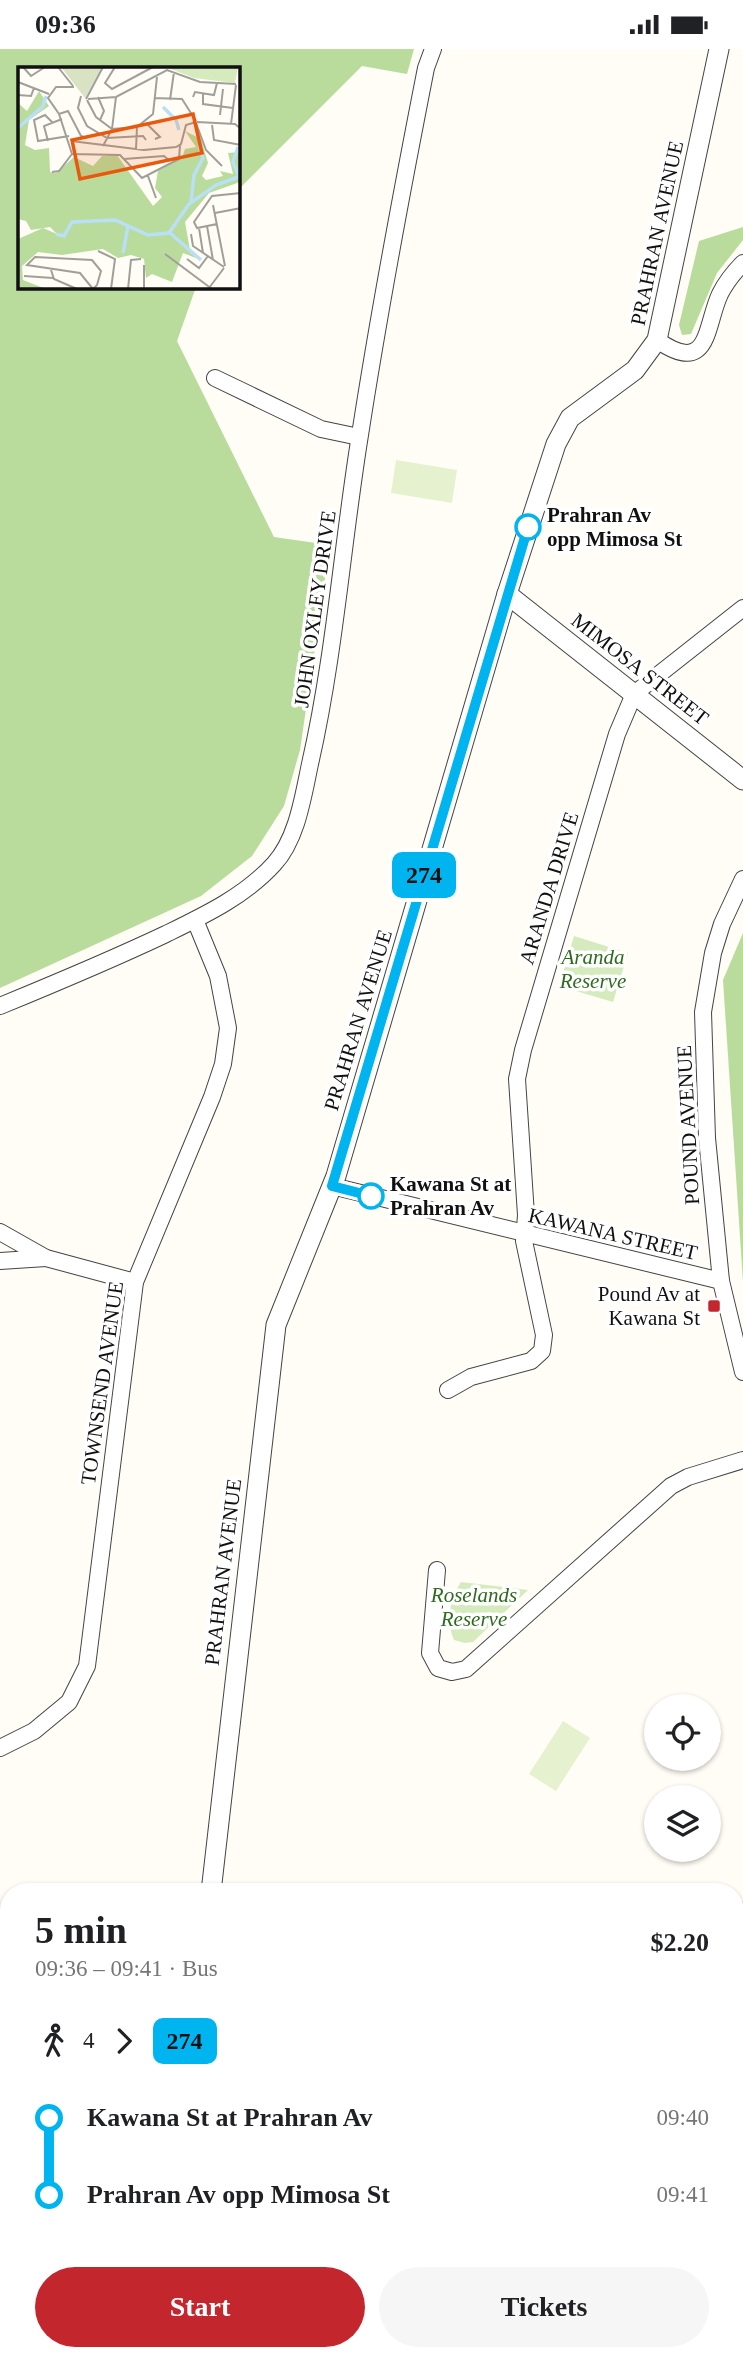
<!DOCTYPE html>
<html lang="en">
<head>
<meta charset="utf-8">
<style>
	:root { --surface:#fff; --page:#f6f6f6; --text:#202124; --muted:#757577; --accent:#c4262e }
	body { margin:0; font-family:"Times New Roman",serif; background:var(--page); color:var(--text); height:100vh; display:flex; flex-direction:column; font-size:26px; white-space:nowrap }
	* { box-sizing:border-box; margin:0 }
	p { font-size:23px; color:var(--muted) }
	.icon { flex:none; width:38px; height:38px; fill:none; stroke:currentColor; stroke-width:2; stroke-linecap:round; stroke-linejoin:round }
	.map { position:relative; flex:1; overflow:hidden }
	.panel { position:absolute; left:0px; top:1834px; width:744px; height:478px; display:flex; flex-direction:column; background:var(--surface); border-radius:28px 28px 0 0; box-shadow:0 2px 5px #0004 }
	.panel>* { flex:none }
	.badge { padding:0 14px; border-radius:10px; font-size:24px; line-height:46px }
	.fabs { position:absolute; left:644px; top:1645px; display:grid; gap:14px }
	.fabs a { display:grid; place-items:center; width:77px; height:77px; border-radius:50%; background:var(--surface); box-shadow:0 2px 5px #0004; font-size:35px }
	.map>.badge { position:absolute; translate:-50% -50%; box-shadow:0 0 0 4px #fff }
	.legs { display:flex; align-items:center; gap:10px; height:77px; padding:0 35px; font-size:23px }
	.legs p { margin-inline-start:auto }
	.head { display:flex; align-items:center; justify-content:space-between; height:119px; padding:0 35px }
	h1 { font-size:38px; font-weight:800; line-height:52px }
	.action { display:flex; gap:14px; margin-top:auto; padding:14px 35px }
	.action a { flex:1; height:80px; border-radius:42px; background:var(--accent); color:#fff; font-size:28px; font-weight:800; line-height:80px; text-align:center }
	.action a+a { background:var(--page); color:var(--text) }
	ul { padding:0 35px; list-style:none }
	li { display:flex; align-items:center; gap:24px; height:77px; font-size:26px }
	li i { display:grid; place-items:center; width:10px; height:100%; margin:0 9px; background:currentColor }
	li i::after { content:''; width:18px; height:18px; margin:-9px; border:5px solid; border-radius:50%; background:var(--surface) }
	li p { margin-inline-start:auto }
	li:first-child i { background:linear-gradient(#0000 50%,currentColor 0) }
	li:last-child i { background:linear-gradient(currentColor 50%,#0000 0) }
	.status { display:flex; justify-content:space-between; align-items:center; height:49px; padding:0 35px; background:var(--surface); direction:ltr }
	.status svg { height:19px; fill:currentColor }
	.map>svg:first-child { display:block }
	.green { fill:#d5ebbd }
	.forest { fill:#b9dc9c }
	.pitch { fill:#e6f2cf }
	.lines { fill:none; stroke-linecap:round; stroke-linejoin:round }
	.stream { stroke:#3f96cf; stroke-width:4.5 }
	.minor-casing { stroke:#444; stroke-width:18 }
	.tertiary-casing { stroke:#444; stroke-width:21 }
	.minor { stroke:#fff; stroke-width:16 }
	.tertiary { stroke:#fff; stroke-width:19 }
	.line-1-casing { stroke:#fff; stroke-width:16 }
	.line-1 { stroke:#00b5ef; stroke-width:10 }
	.stop-1-dot { fill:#fff; stroke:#00b5ef; stroke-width:3.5 }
	.poi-dot { fill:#c4262e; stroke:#fff; stroke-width:2.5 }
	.labels { text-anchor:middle; stroke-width:7; stroke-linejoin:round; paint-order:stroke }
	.street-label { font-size:21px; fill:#111; stroke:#fff }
	.stop-label { font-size:21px; font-weight:bold; fill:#111; stroke:#fff; text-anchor:start }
	.park-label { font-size:21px; font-style:italic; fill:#2f6b1f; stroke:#fff }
	.poi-label { font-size:21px; fill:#111; stroke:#fff; text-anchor:end }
	.inset-river { fill:none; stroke:#b9e0f7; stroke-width:3.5 }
	.inset-road { fill:none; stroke:#a09f9a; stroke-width:2 }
	.view { fill:#e8590c; fill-opacity:0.15; stroke:#e8590c; stroke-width:3.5 }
	.inset-edge { fill:none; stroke:#111; stroke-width:3.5 }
</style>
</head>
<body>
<div class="status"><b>09:36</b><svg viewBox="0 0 49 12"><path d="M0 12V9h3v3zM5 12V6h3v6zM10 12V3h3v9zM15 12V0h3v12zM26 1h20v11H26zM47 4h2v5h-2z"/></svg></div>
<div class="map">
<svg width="743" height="2311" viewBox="0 0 743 2311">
	<rect width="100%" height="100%" fill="#fffdf5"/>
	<!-- green -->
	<g class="green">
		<polygon points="574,887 628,904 613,953 559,937"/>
		<path d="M461 1533 528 1541 473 1593 465 1594 454 1591C445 1572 450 1550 461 1533Z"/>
	</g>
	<!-- forest -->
	<g class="forest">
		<polygon points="0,0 414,0 407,25 362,17 238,141 238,19 19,19 19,238 196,238 177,292 274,488 330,496 300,701 284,757 252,807 201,847 0,939"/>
		<polygon points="743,178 743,191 717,224 691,285 682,286 679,276 699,192"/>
		<polygon points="743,884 743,1233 723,931"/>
		<polygon points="743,1852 743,2010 740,1977 735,1977 735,1859"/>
		<polygon points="0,1937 9,1945 9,2303 265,2303 262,2311 0,2311"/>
	</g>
	<!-- pitch -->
	<g class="pitch">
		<polygon points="396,411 457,421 452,454 391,444"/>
		<polygon points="563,1672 590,1689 556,1742 529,1725"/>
	</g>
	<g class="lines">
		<!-- stream -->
		<g class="stream">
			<polyline points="735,1933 743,1925"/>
			<polyline points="0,2294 9,2293"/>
		</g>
		<defs>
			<g id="minor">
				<path d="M657 291C710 328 705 277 720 245 726 233 734 223 743 214"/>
				<polyline points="215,329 321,380 359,388"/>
				<polyline points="743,830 722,875 713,904 703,963 707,1089 721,1232 743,1323"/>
				<path d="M0 957C56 934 111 911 166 885 205 866 245 847 274 815 297 790 303 748 310 715 335 605 342 497 360 386 379 263 402 141 426 19L433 0"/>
				<polyline points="332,1137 721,1232"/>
				<polyline points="0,1183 46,1209 135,1233"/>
				<polyline points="0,1212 46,1209"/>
				<polyline points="448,1341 471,1328 531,1312 542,1302 544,1286 524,1192 526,1166 517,1030 523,1001 617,685 634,645 743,559"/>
				<polyline points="437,1521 430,1604 438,1619 452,1623 466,1620 671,1437 688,1428 743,1411"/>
				<polyline points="0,1699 34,1682 69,1653 87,1617 135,1233 212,1048 223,1015 228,979 218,927 195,871"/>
				<polyline points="0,1919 9,1927"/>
				<polyline points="735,2277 743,2274"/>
				<polyline points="656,2311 675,2303"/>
			</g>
			<g id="tertiary">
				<polyline points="507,545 743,731"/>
				<polyline points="211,1843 276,1276 336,1127 507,545 556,395 570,369 635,321 657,291 719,0"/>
				<polyline points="588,2311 592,2303"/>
			</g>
		</defs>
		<!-- minor casing -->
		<use href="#minor" class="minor-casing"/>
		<!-- tertiary casing -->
		<use href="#tertiary" class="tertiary-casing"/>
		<!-- minor -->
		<use href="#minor" class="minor"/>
		<!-- tertiary -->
		<use href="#tertiary" class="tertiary"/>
	</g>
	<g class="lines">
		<defs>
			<polyline id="line-1" points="371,1147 332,1137 528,478"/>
		</defs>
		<!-- line-1 casing -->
		<use href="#line-1" class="line-1-casing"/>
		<!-- line-1 -->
		<use href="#line-1" class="line-1"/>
	</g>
	<!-- markers -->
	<g class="stop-1-dot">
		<circle cx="528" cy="478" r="12"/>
		<circle cx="371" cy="1147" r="12"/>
	</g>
	<rect class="poi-dot" x="707" y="1250" width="14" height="14" rx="3.5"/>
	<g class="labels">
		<!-- street labels -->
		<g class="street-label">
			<text transform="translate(657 184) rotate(-78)" y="7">PRAHRAN AVENUE</text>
			<text transform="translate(315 560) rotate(-82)" y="7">JOHN OXLEY DRIVE</text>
			<text transform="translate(640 620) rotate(38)" y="7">MIMOSA STREET</text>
			<text transform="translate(549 839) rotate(-73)" y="7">ARANDA DRIVE</text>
			<text transform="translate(358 971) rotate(-73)" y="7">PRAHRAN AVENUE</text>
			<text transform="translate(688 1076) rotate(-93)" y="7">POUND AVENUE</text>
			<text transform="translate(613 1185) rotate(13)" y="7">KAWANA STREET</text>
			<text transform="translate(102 1334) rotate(-82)" y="7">TOWNSEND AVENUE</text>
			<text transform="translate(223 1523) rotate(-83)" y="7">PRAHRAN AVENUE</text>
		</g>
		<!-- stop labels -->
		<g class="stop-label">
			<text x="547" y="473">Prahran Av<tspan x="547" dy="24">opp Mimosa St</tspan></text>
			<text x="390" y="1142">Kawana St at<tspan x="390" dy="24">Prahran Av</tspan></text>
		</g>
		<!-- park labels -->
		<g class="park-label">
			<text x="593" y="915">Aranda<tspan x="593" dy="24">Reserve</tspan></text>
			<text x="474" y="1553">Roselands<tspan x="474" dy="24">Reserve</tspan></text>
		</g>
		<!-- poi labels -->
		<g class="poi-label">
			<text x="700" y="1252">Pound Av at<tspan x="700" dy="24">Kawana St</tspan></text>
		</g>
	</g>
	<!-- overview -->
	<g transform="translate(18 18)">
		<rect width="222" height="222" fill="#fffdf5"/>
		<path d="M148 0H220L217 16 176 11Z" fill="#d5ebbd"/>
		<path d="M21 24 31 39 11 53 7 78 17 83 31 81 32 105 38 106 56 90 75 99 84 89 99 88 135 139 144 130 137 121 140 104 164 91 167 82 178 80 167 64 183 72 190 96 184 109 188 113 205 109 202 104 215 107 210 86 222 85V115L191 126 167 155 172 183 183 193 165 186 154 215 134 207 128 211 126 192 113 188 100 191 85 182 44 188 20 185 4 199 5 213 28 222H0V172L25 161 39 167 32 160 13 163 8 154 0 152V36L9 44Z" fill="#b9dc9c"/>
		<path d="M43 0H84L67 31Z" fill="#d9e3c4"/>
		<path class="inset-river" d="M145 40 158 53 161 63M0 61 25 39 28 29M220 80 215 95 221 109M173 135 176 108 185 91 181 79M152 166 183 193M38 167 46 169 54 155 97 153 130 168 151 166 171 137 198 118 223 109M105 186 110 159"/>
		<path class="inset-road" d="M5 0 13 9 27 0M40 0 55 19M97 0 87 16 94 22 135 0M0 15 31 27M185 27V37L215 41M0 28 13 29 16 21M63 29 60 41 69 59 89 71 125 69 128 73M80 30 86 44 82 53M175 30 177 25 196 28 199 16M136 31 164 32 178 54M68 32 85 0M70 32 98 30 149 3 182 15 218 17M69 33 78 50 94 62 119 60 135 47 139 10M152 33 156 5M41 47 50 44 63 69 69 71M202 48 205 22M34 55 27 48 16 53 20 74 51 69M179 55 217 57 223 62M128 56 142 70 137 72M178 56 188 83 204 99M213 57 218 18M194 58 196 73 223 78M30 74 26 59 44 52M53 74 126 83 158 80 163 77 168 58 178 55M85 79 94 62 98 30M118 82 119 60M54 87 102 88 124 111 161 92 162 78M54 87 41 47 30 31 38 20H56M106 92 146 89 152 94M34 105 41 104 54 87M130 109 138 131M195 138 207 199M197 146 223 141M199 157 179 161 176 155 194 129 223 126M189 159 195 193M181 161 185 186M173 167 175 179 206 200M80 184 97 192 93 222M147 187 194 222M17 190 74 193 83 204 79 218 75 222 62 206 9 198ZM169 192 181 201 190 189M126 198V222M33 203 36 212 59 222M6 209 35 211M191 221 206 201M110 222 113 193 123 192"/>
		<path class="view" d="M175 47 184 86 62 112 54 73Z"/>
		<rect width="222" height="222" class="inset-edge"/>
	</g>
</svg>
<div class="fabs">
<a><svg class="icon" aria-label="locate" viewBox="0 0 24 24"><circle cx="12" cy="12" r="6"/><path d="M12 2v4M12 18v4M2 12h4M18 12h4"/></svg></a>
<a><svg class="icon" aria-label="layers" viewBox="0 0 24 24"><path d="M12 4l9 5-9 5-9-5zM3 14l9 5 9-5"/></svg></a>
</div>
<b class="badge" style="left:424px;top:826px;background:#00b5ef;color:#111">274</b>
<section class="panel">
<div class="head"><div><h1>5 min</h1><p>09:36 – 09:41 · Bus</p></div><b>$2.20</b></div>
<div class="legs"><svg class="icon" aria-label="walk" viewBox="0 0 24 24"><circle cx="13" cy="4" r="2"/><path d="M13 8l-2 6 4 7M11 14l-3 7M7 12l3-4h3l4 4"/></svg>4<svg class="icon" aria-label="forward" viewBox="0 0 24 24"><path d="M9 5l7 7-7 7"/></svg><b class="badge" style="background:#00b5ef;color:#111">274</b></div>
<ul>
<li><i style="color:#00b5ef"></i><b>Kawana St at Prahran Av</b><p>09:40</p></li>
<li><i style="color:#00b5ef"></i><b>Prahran Av opp Mimosa St</b><p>09:41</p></li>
</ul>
<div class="action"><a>Start</a><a>Tickets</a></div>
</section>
</div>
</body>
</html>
